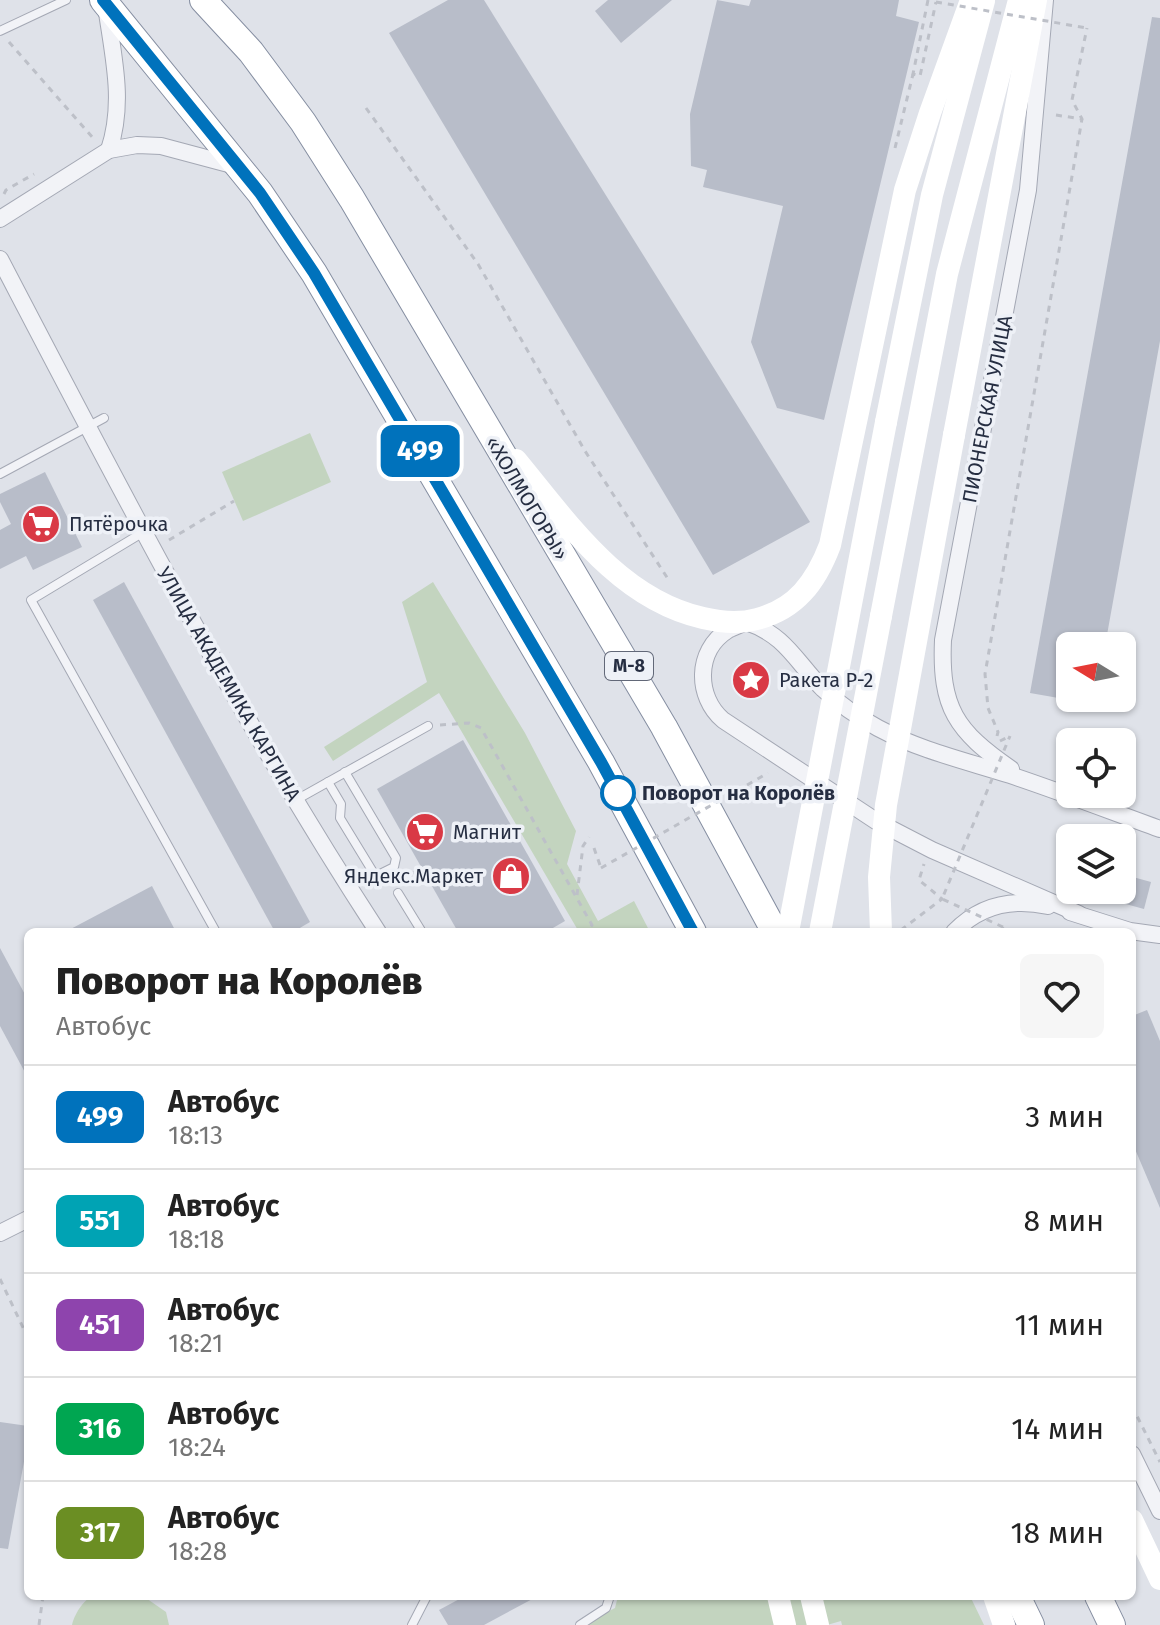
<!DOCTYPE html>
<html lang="ru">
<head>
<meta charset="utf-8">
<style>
	:root { --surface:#fff; --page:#f6f6f6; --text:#222; --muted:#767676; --line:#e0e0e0 }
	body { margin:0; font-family:"Fira Sans",sans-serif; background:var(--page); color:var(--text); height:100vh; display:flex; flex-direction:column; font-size:30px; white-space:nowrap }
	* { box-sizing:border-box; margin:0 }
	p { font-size:26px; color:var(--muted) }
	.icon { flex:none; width:44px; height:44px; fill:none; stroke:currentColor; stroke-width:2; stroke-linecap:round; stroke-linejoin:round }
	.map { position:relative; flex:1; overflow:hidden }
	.panel { position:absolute; left:24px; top:928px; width:1112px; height:672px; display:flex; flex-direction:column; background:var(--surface); border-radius:12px; box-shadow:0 2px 6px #0004 }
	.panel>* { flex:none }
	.badge { padding:0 16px; border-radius:12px; font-size:28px; line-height:52px }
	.needle { width:52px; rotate:280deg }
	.buttons { position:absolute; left:1056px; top:632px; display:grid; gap:16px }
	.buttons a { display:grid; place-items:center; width:80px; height:80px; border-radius:12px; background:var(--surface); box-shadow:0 2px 6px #0004; font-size:40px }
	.map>.badge { position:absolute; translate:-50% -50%; box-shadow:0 0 0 4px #fff }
	.round { display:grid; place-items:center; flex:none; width:84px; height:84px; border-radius:12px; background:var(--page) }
	.summary { display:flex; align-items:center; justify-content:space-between; height:136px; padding:0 32px }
	h1 { font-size:38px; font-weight:800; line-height:60px }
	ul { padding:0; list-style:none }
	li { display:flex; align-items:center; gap:24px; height:104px; padding:0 32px; border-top:2px solid var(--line) }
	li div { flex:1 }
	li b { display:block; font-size:30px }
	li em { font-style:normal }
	li .badge { min-width:88px; font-weight:700; text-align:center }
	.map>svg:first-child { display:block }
	.green { fill:#c3d4bf }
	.building { fill:#b8bdc9 }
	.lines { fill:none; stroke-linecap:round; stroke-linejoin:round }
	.service-casing { stroke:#a4a8b4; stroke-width:10 }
	.minor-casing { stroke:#a4a8b4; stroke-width:18 }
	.trunk-casing { stroke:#858ea1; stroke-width:28 }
	.path { stroke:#bdc0c8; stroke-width:3; stroke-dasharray:6 6; stroke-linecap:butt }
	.service { stroke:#f2f3f7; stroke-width:8 }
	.minor { stroke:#f2f3f7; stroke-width:16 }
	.secondary { stroke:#fff; stroke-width:22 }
	.trunk { stroke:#fff; stroke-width:26 }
	.path-bridge { stroke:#bdc0c8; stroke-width:3; stroke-dasharray:6 6; stroke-linecap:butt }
	.secondary-bridge { stroke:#fff; stroke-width:22 }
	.line-casing { stroke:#fff; stroke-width:18 }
	.line { stroke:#0072bc; stroke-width:12 }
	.stop-dot { fill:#fff; stroke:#0072bc; stroke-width:4 }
	.labels { text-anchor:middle; stroke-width:7; stroke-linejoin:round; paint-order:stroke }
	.shield { fill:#eef1f7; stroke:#626878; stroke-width:2 }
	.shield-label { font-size:18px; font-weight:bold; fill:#262e42 }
	.street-label { font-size:20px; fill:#262e42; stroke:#eef1f7 }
	.poi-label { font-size:20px; fill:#262e42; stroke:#eef1f7; text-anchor:start }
	.stop-label { font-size:20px; font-weight:bold; fill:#262e42; stroke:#eef1f7; text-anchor:start }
</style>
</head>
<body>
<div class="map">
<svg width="1160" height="1625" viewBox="0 0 1160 1625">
	<rect width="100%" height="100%" fill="#dfe2e9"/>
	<!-- green -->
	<g class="green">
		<polygon points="310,433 331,482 243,521 222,472"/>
		<polygon points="433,582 525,733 576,831 567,864 598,921 634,901 650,932 579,932 439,693 333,761 324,747 427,682 402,602"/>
		<path d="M93 1596H143L166 1612 169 1625H72C74 1615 83 1600 93 1596Z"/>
		<polygon points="618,1596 970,1596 984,1625 842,1625 841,1621 827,1625 581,1625 615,1608"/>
	</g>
	<!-- building -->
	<g class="building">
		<polygon points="448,0 484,0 810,522 713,575 389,33"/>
		<polygon points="608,0 672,0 621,43 595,11"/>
		<polygon points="717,0 749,6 751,0 899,0 896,16 919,22 824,420 777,408 751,342 783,206 703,187 707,170 691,166 690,114"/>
		<polygon points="1152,17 1160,18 1160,341 1105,646 1070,646 1070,700 1030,693"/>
		<polygon points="45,472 82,547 33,570 26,556 0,569 0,530 11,524 0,502 0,494"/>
		<polygon points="124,582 310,922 293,932 275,932 93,600"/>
		<polygon points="463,740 565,921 546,932 458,932 377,789"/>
		<polygon points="1122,874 1151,882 1144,909 1122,903"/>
		<polygon points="152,886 176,932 65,932"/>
		<polygon points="0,948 28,1000 28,1078 0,1026"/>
		<polygon points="1147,1010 1160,1041 1160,1208 1132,1142 1132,1016"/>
		<polygon points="0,1422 28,1426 28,1440 8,1549 0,1548"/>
		<polygon points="465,1596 538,1596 484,1625 448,1625 439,1610"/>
	</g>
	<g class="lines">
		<defs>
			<g id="service">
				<polyline points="0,31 66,0"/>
				<polyline points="0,474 104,418"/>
				<polyline points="142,533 31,600 216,932"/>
				<polyline points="328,782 341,804 340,818 373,872 376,876 394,867 396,858 345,772"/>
				<polyline points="296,800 428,726"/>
				<polyline points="398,893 422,932"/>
				<polyline points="412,1625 427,1596"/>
				<polyline points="580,1625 606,1608 610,1596"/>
			</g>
			<g id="minor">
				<path d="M106 6C113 56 125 102 109 150"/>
				<polyline points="0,219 109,150 137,145 161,146 236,166"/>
				<path d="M0 259C119 487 237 716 378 932"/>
				<path d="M1011 769C956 731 940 708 943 640L1028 190 1045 0"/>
				<polyline points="1070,912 1130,931 1160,935"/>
				<path d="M1079 914 932 850 876 821 723 720C696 697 695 651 728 630 733 627 740 625 746 622 786 635 796 662 823 689 839 704 858 717 878 728 919 750 966 761 1010 775 1061 792 1110 811 1160 829"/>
				<path d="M954 932C980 905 1012 898 1048 906"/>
				<polyline points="0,1233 28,1219"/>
				<polyline points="1132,1454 1160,1511"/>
			</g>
			<g id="trunk">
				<polyline points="103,0 260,193 314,273 601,762 693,932"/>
				<polyline points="203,0 251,52 303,122 352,199 664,727 775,932"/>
				<polyline points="1017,1596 1031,1625"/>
				<polyline points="1098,1596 1112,1625"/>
			</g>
		</defs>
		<!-- service casing -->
		<use href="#service" class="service-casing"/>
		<!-- minor casing -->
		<use href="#minor" class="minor-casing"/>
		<!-- trunk casing -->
		<use href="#trunk" class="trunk-casing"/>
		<!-- path -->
		<g class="path">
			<polyline points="928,0 913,74 920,76 936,2"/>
			<polyline points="9,42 93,138"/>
			<polyline points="366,108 478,264 585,451 670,582"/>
			<polyline points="1056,115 1082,119 1072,100 1087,28"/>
			<polyline points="895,148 913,74"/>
			<polyline points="4,194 6,190 34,174"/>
			<polyline points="169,540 234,501"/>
			<polyline points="440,725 469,723 481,728 592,925 587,932"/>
			<polyline points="997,736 998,732 988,708 985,674 1082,119"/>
			<polyline points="1000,741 1010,736"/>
			<polyline points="594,848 601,868"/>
			<polyline points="402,879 420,869"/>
			<polyline points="577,895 583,846 589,837"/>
			<polyline points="901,930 942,899 919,880 924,864"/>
			<polyline points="579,932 588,927"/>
			<polyline points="1000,932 1008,924"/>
			<polyline points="0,1279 28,1338"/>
			<polyline points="1132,1406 1160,1462"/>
			<polyline points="39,1625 43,1596"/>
		</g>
		<!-- service -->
		<use href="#service" class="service"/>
		<!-- minor -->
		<use href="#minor" class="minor"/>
		<!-- secondary -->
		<g class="secondary">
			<polyline points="886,422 932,195 984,1"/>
			<polyline points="954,435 1036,0"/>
			<path d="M516 460C568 523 619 599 703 618 720 622 739 624 757 619 796 609 816 582 830 545L905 190 930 113 971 0"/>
			<polyline points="881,616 947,274 1019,0"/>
			<polyline points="1132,1520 1160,1579"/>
			<polyline points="778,1596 785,1625"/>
			<polyline points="811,1596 818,1625"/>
			<polyline points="994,1596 1004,1625"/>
		</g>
		<!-- trunk -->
		<use href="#trunk" class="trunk"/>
		<!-- path-bridge -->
		<g class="path-bridge">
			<polyline points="936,2 1087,28"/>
			<polyline points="601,868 768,773"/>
			<polyline points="1003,927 942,899 1010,736"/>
		</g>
		<!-- secondary-bridge -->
		<g class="secondary-bridge">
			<polyline points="788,932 886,422"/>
			<polyline points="820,932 881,616"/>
			<polyline points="881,932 879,877 886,805 954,435"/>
		</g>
	</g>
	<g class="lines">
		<defs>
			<polyline id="line" points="103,0 260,193 314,273 601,762 693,932"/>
		</defs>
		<!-- line casing -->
		<use href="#line" class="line-casing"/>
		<!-- line -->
		<use href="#line" class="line"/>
	</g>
	<!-- icons -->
	<defs>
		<symbol id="supermarket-disc" viewBox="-11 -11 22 22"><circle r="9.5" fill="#d93945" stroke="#eef1f7"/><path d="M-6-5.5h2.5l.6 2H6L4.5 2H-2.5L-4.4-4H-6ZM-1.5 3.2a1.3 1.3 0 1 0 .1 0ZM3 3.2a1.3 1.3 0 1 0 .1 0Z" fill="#fff"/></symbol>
		<symbol id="sight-disc" viewBox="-11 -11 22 22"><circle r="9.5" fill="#d93945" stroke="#eef1f7"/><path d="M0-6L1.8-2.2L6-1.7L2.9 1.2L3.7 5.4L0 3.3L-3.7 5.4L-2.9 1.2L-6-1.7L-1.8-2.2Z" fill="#fff"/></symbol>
		<symbol id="shop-disc" viewBox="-11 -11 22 22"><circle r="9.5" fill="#d93945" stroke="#eef1f7"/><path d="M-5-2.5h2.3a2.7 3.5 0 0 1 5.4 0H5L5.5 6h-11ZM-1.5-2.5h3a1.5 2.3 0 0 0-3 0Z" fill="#fff"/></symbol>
	</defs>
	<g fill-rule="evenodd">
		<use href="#supermarket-disc" x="19" y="502" width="44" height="44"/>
		<use href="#sight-disc" x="729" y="658" width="44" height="44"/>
		<use href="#supermarket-disc" x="403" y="810" width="44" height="44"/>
		<use href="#shop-disc" x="489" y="854" width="44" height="44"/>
	</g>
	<!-- markers -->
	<circle class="stop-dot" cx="618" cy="793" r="16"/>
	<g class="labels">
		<!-- shield labels -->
		<rect class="shield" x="605" y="652" width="48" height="28" rx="6"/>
		<g class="shield-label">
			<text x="629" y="672">М-8</text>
		</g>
		<!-- street labels -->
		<g class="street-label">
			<text transform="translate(987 409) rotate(-79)" y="7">ПИОНЕРСКАЯ УЛИЦА</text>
			<text transform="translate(527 498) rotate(59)" y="7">«ХОЛМОГОРЫ»</text>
			<text transform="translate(229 684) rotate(60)" y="7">УЛИЦА АКАДЕМИКА КАРГИНА</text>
		</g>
		<!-- poi labels -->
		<g class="poi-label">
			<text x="69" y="531">Пятёрочка</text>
			<text x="779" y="687">Ракета Р-2</text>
			<text x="453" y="839">Магнит</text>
			<text x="483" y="883" text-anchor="end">Яндекс.Маркет</text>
		</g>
		<!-- stop labels -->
		<g class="stop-label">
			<text x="642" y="800">Поворот на Королёв</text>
		</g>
	</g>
</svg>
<div class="buttons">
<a><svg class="needle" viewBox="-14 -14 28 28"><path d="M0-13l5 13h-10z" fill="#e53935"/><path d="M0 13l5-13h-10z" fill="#767676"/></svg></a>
<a><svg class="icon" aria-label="locate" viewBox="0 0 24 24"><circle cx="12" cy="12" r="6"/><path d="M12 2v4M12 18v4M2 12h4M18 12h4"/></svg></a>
<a><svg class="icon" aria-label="layers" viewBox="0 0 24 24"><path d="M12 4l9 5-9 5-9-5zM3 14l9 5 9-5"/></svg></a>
</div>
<b class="badge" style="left:420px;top:451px;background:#0072bc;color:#fff">499</b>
<section class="panel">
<div class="summary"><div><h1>Поворот на Королёв</h1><p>Автобус</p></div><a class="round"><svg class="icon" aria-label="heart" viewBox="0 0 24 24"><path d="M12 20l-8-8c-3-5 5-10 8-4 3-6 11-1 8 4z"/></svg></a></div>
<ul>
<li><span class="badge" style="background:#0072bc;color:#fff">499</span><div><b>Автобус</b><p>18:13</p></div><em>3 мин</em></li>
<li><span class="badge" style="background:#00a3b4;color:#fff">551</span><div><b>Автобус</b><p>18:18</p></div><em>8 мин</em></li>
<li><span class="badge" style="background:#8e44ad;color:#fff">451</span><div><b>Автобус</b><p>18:21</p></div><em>11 мин</em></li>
<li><span class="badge" style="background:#00a651;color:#fff">316</span><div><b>Автобус</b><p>18:24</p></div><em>14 мин</em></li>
<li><span class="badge" style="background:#6b8e23;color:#fff">317</span><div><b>Автобус</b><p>18:28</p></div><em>18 мин</em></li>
</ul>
</section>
</div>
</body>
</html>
